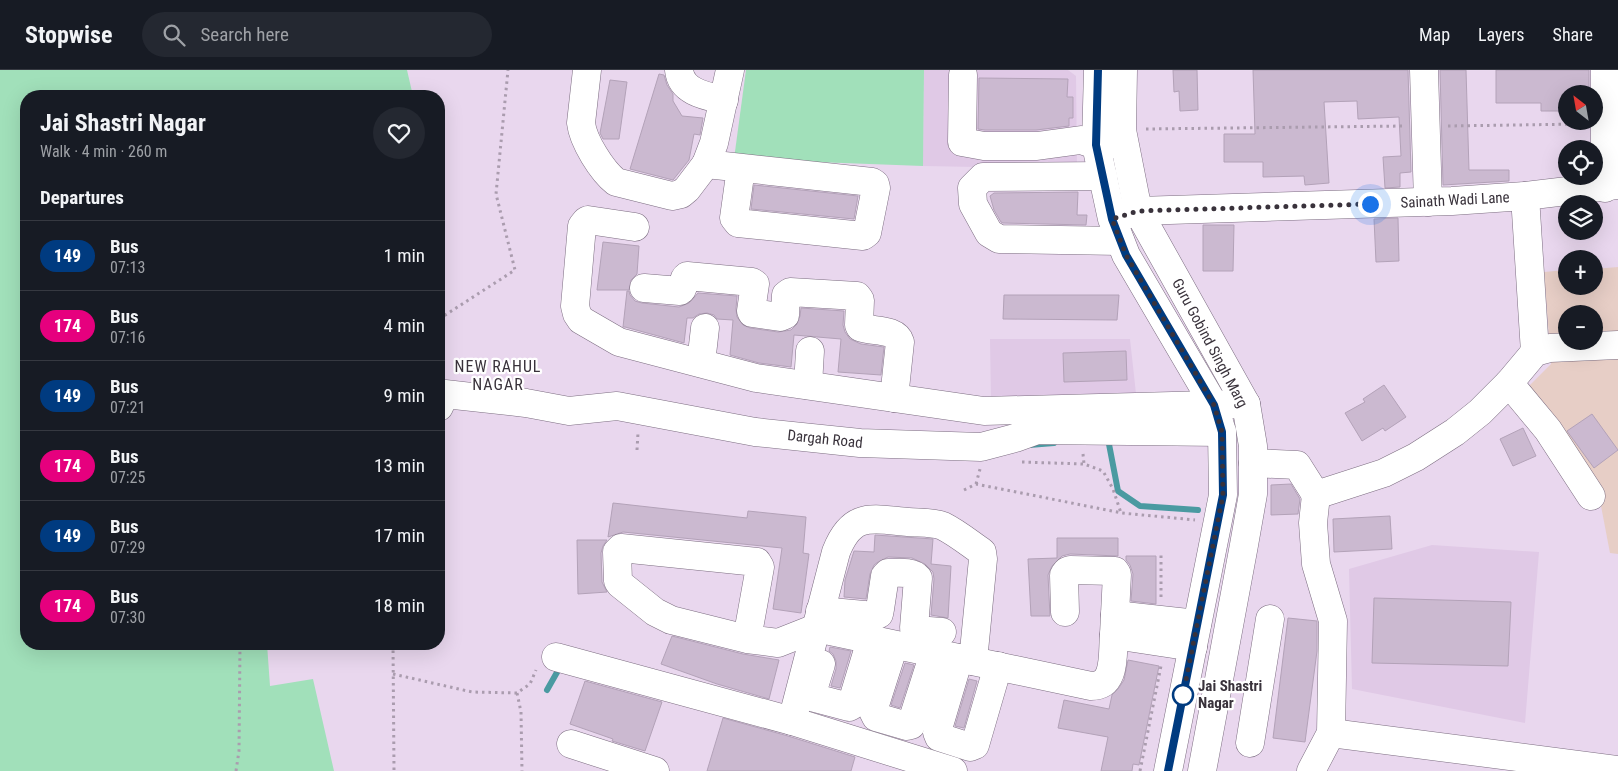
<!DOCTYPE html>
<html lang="en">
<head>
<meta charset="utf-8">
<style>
	:root { --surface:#171b24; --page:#242831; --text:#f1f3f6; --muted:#9ea1a6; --line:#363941 }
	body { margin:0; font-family:"Roboto Condensed",sans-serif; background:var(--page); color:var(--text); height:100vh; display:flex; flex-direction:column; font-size:19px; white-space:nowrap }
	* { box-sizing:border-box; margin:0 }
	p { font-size:16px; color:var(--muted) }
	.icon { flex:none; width:28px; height:28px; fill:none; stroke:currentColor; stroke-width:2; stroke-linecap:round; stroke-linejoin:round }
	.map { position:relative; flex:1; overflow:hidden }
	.details { position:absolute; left:20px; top:20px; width:425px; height:560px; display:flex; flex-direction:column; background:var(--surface); border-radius:20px; box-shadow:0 5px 20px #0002 }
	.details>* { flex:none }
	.badge { padding:0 10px; border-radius:16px; font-size:18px; line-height:32px }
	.needle { width:32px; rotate:329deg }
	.tools { position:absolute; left:1558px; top:15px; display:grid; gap:10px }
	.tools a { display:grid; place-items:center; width:45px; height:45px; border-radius:50%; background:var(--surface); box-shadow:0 5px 20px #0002; font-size:25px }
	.you { position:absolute; width:25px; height:25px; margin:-12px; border:4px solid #fff; border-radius:50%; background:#1a73e8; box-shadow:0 0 0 8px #1a73e833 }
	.map>.badge { position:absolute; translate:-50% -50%; box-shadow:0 0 0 2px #fff }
	h2 { padding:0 20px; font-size:19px; line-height:45px }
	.round { display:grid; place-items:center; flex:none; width:52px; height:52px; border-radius:26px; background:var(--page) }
	.headline { display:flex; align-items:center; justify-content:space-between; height:85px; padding:0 20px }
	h1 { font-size:24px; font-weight:700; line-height:38px }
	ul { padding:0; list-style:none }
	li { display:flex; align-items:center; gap:15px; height:70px; padding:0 20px; border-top:1px solid var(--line) }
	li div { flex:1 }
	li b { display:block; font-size:19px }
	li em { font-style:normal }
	li .badge { min-width:55px; font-weight:700; text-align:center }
	header { display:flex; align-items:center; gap:30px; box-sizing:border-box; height:70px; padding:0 25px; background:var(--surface); border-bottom:1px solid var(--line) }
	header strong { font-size:24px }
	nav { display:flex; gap:28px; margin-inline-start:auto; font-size:18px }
	.search { width:350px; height:45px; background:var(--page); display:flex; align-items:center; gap:12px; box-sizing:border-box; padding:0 18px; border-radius:28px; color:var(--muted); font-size:19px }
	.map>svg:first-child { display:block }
	.built { fill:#e0c9e6 }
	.industrial { fill:#e7cec6; fill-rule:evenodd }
	.green { fill:#a1e0ba }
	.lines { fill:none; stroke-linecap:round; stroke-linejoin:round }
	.stream { stroke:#4a9aa1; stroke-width:6 }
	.building { fill:#cbb9d0; stroke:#b3a2b8 }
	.minor-casing { stroke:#7c6d81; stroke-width:29 }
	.path { stroke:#aa9cae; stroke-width:3; stroke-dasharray:2.5 4; stroke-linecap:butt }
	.minor { stroke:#fff; stroke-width:28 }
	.line-casing { stroke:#fff; stroke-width:11 }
	.line { stroke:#003b80; stroke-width:8 }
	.walk { stroke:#39323b; stroke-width:5; stroke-dasharray:0 9 }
	.stop-dot { fill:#fff; stroke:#003b80; stroke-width:2.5 }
	.labels { text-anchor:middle; stroke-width:4.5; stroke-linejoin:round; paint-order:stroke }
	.street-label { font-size:15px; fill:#39323b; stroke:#fff }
	.stop-label { font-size:15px; font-weight:bold; fill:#39323b; stroke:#fff; text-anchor:start }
	.neighbourhood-label { font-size:16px; letter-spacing:1px; fill:#39323b; stroke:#fff }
</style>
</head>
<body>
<header>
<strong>Stopwise</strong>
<div class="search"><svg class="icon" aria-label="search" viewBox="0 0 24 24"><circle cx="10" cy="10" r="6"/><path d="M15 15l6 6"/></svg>Search here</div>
<nav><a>Map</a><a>Layers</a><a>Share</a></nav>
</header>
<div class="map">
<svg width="1618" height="701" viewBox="0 0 1618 701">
	<rect width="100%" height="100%" fill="#e9d7ee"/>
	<!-- built -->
	<g class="built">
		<polygon points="924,0 1068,0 1076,6 1077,99 923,96"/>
		<polygon points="990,269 1130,269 1136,324 991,328"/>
		<polygon points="1432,475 1539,482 1525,653 1352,619 1349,499"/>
	</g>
	<!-- industrial -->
	<path class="industrial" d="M1618 197V484L1610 483 1597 415 1528 317 1551 294 1544 202 1566 200V216H1594V199ZM1566 244H1594V271H1566Z"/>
	<!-- green -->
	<g class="green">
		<polygon points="0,0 407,0 413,26 26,26 26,574 267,574 270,616 313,609 334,701 0,701"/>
		<polygon points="746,0 924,0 923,96 734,89"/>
	</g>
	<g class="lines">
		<!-- stream -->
		<g class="stream">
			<polyline points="1106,369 1108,369 1118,421 1140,436 1198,440"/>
			<polyline points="1029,375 1054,373"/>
			<polyline points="547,620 560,597 563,597"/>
		</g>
	</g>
	<!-- building -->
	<g class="building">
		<polygon points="1173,0 1197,0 1198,40 1180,41 1179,21 1174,22"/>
		<polygon points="1253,0 1408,0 1411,102 1400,103 1400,117 1385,118 1383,87 1401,86 1399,47 1358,49 1357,31 1324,32 1329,113 1305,115 1304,106 1263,107 1263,92 1224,92 1224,64 1255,64"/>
		<polygon points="1440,0 1466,0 1469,100 1509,100 1509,111 1443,115"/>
		<polygon points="1496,0 1589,0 1589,22 1562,24 1562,41 1541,41 1541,33 1496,33"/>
		<polygon points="659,4 664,5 667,15 673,24 673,31 682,46 703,48 700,65 694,64 689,90 673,110 630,99"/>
		<polygon points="979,8 1068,9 1067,27 1073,27 1073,48 1069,48 1069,56 1036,60 985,60 978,59"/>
		<polygon points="610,10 627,12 619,69 603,69 600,63"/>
		<polygon points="754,115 858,126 854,149 751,139"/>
		<polygon points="1078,122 1077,145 1087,145 1086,155 1003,153 1001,152 994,140 990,126 994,123"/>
		<polygon points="1398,148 1399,191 1376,192 1374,149"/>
		<polygon points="1203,155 1234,155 1233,201 1203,201"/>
		<polygon points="603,172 639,176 637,204 631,210 629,220 597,220"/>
		<polygon points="627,221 629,221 630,225 635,231 642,233 679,237 689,233 698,223 737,226 736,239 737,247 743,255 750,258 778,262 791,260 797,254 800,246 801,238 844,241 843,255 845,262 850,269 861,274 884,277 881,305 838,302 841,269 794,265 791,297 759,293 730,285 733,250 717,249 714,245 707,243 699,244 693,248 687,248 684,273 625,257 623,257"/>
		<polygon points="1004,225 1119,225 1117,250 1003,249"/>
		<polygon points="1126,281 1127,310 1064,312 1063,283"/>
		<polygon points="1384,315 1406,347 1385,361 1383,358 1362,371 1345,343 1365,332 1363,329"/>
		<polygon points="1592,344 1618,380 1594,398 1567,361"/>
		<polygon points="1523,358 1536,386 1513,396 1500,369"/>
		<polygon points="1291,414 1300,429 1298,444 1271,445 1271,415"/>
		<polygon points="613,433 747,448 748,441 806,447 803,483 809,484 801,543 773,539 782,478 623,462 608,467"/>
		<polygon points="1390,446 1392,479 1334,482 1333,449"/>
		<polygon points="875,465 933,469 931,494 951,496 948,548 931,545 934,509 933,502 925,494 912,488 888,487 878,492 874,495 870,504 866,529 844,527 845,510 854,481 874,482"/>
		<polygon points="1057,468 1118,468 1118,486 1070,484 1062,486 1052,496 1048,505 1050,546 1031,546 1028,489 1057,488"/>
		<polygon points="577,470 607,470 603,476 601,483 602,512 607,522 578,524"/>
		<polygon points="1126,486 1156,486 1156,534 1131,531 1133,504 1130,495 1126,490"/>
		<polygon points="1374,528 1511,532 1508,596 1372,593"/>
		<polygon points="1288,548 1317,551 1317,581 1305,672 1273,668"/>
		<polygon points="672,566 743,584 779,590 769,629 717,614 661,594"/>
		<polygon points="830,577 851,581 840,618 831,616 836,599 836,591 833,584 829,581"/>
		<polygon points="1128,590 1159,596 1139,695 1133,694 1132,701 1101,701 1108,667 1058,658 1064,630 1109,639 1112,625 1118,619 1124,610"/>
		<polygon points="905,593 914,595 900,638 891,635"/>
		<polygon points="969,609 977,611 964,658 955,656"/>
		<polygon points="585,611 662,632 645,681 612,671 613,669 570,654"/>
		<polygon points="723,648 788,666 855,687 851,701 707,701"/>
	</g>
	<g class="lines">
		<defs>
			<g id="minor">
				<path d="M587 0 581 53C583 71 602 101 616 112L672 126 681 124 687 119 706 94"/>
				<path d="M679 0C681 22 706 26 724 30"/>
				<polyline points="730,0 714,73 706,94 872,112 875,114 876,118 867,163 863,166 738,153 734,148 741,98"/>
				<polyline points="1098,0 1096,75 1112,149 1126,185 1214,335 1222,362 1223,425 1168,701"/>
				<polyline points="1123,0 1122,60 1138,141 1246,334 1253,376 1253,424 1244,475 1202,701"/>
				<polyline points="1424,0 1428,132"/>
				<polyline points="963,5 962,72 984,76 1037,76 1081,70 1096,75 1114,74"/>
				<polyline points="1103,106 983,107 972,118 973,134 989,163 999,169 1120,171"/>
				<polyline points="1605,118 1605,0"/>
				<polyline points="1525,126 1535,282"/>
				<polyline points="1123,146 1138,141 1452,131 1525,126 1618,115"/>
				<polyline points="635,157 588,150 586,151 582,156 575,236 577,244 581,250 619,272 756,308 984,341 1246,334"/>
				<path d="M644 218 680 221C686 218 681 210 687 206L752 212 755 214 751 241 752 243 780 247 785 245 786 225 790 222 857 226 860 230 859 255 860 257C872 262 896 258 900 272L894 328"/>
				<polyline points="701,293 705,258"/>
				<polyline points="1509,313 1548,360 1591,426"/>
				<polyline points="808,315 810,281"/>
				<polyline points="439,337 445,324 526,333 569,341 617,336 755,362 860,373 981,377 1015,368 1037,360 1222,362"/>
				<polyline points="1253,393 1297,395 1316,425 1384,403 1416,387 1455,362 1480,342 1509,313 1535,282 1550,278 1618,275"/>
				<path d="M820 541 875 546 879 544 880 539 885 506 888 503C898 503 912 501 918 508L914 558 915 560 942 562"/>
				<polyline points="1065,542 1064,505 1067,501 1070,500 1115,501 1117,504 1114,565"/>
				<polyline points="1115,545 1197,554"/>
				<path d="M747 569 760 497 757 492 621 478 617 482 618 511 620 514 655 542 671 550 747 569 778 573 816 558 1091 616C1117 616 1112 584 1114 565L1193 577"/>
				<polyline points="894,575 873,641 876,647 907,656 911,655 934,583"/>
				<polyline points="556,587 792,651 953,701"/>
				<polyline points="959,588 937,662 939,667 970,677 975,675 998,596"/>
				<polyline points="821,594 812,623 815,628 849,637 851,636 871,570"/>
				<path d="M792 651 836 482C852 441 872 449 908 452 919 453 933 452 943 456 957 463 969 473 982 482L983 489 973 591"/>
				<polyline points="1331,663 1618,700"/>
				<polyline points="1250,673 1270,549"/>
				<polyline points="571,674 655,701"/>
				<polyline points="1311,701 1331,663 1333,551 1316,494 1313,453 1316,425"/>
			</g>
		</defs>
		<!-- minor casing -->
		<use href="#minor" class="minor-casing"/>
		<!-- path -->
		<g class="path">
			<polyline points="1448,56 1582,54"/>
			<polyline points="1146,59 1404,56"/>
			<polyline points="439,249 515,200 496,124 508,0"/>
			<polyline points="637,380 638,363"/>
			<polyline points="1083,384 1084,394 1103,401 1113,419 1121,443"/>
			<polyline points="1022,392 1084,394"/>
			<polyline points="976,414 980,399"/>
			<polyline points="964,420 976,414 1122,443 1195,450"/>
			<polyline points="1161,527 1161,482"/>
			<polyline points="393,574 394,701"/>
			<polyline points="393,604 472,622 517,623 530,614 536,600"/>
			<polyline points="517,623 521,642 522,701"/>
			<polyline points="236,701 239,681 240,574"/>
			<polyline points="1140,701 1161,596"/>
		</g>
		<!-- minor -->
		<use href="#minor" class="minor"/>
	</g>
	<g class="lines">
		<defs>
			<polyline id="line" points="1098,0 1096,75 1112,149 1126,185 1214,335 1222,362 1223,425 1168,701"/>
		</defs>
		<!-- line casing -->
		<use href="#line" class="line-casing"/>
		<!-- line -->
		<use href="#line" class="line"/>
		<!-- walk -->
		<polyline class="walk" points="1183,625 1182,630 1223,425 1222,362 1214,335 1126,185 1112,149 1138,141 1370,134"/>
	</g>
	<!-- markers -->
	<circle class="stop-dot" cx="1183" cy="625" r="10"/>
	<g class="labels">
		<!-- street labels -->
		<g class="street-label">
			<text transform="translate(1455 130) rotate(-3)" y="5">Sainath Wadi Lane</text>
			<text transform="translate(1210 273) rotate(62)" y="5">Guru Gobind Singh Marg</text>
			<text transform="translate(825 369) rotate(6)" y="5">Dargah Road</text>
		</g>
		<!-- stop labels -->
		<g class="stop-label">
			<text x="1198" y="621">Jai Shastri<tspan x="1198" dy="17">Nagar</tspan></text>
		</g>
		<!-- neighbourhood labels -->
		<g class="neighbourhood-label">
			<text x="498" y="302">NEW RAHUL<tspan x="498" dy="18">NAGAR</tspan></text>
		</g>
	</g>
</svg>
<div class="tools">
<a><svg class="needle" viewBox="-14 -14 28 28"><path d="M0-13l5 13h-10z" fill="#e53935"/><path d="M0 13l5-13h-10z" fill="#9ea1a6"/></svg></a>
<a><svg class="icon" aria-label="locate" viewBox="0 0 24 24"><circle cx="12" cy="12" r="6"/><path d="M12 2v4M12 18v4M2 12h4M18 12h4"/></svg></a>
<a><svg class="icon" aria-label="layers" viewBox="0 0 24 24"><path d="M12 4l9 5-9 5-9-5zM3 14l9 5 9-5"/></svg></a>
<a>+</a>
<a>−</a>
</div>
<div class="you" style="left:1370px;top:134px"></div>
<section class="details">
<div class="headline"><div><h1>Jai Shastri Nagar</h1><p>Walk · 4 min · 260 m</p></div><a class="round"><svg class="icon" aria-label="heart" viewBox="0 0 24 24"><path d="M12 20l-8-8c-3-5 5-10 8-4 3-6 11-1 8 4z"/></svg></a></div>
<h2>Departures</h2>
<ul>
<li><span class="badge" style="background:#003b80;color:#fff">149</span><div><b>Bus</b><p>07:13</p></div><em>1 min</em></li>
<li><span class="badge" style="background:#e6007e;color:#fff">174</span><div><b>Bus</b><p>07:16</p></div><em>4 min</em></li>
<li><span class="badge" style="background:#003b80;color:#fff">149</span><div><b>Bus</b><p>07:21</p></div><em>9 min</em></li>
<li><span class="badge" style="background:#e6007e;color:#fff">174</span><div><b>Bus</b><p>07:25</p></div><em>13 min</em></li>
<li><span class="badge" style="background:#003b80;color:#fff">149</span><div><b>Bus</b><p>07:29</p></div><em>17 min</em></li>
<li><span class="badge" style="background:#e6007e;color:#fff">174</span><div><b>Bus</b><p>07:30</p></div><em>18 min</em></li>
</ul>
</section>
</div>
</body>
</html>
